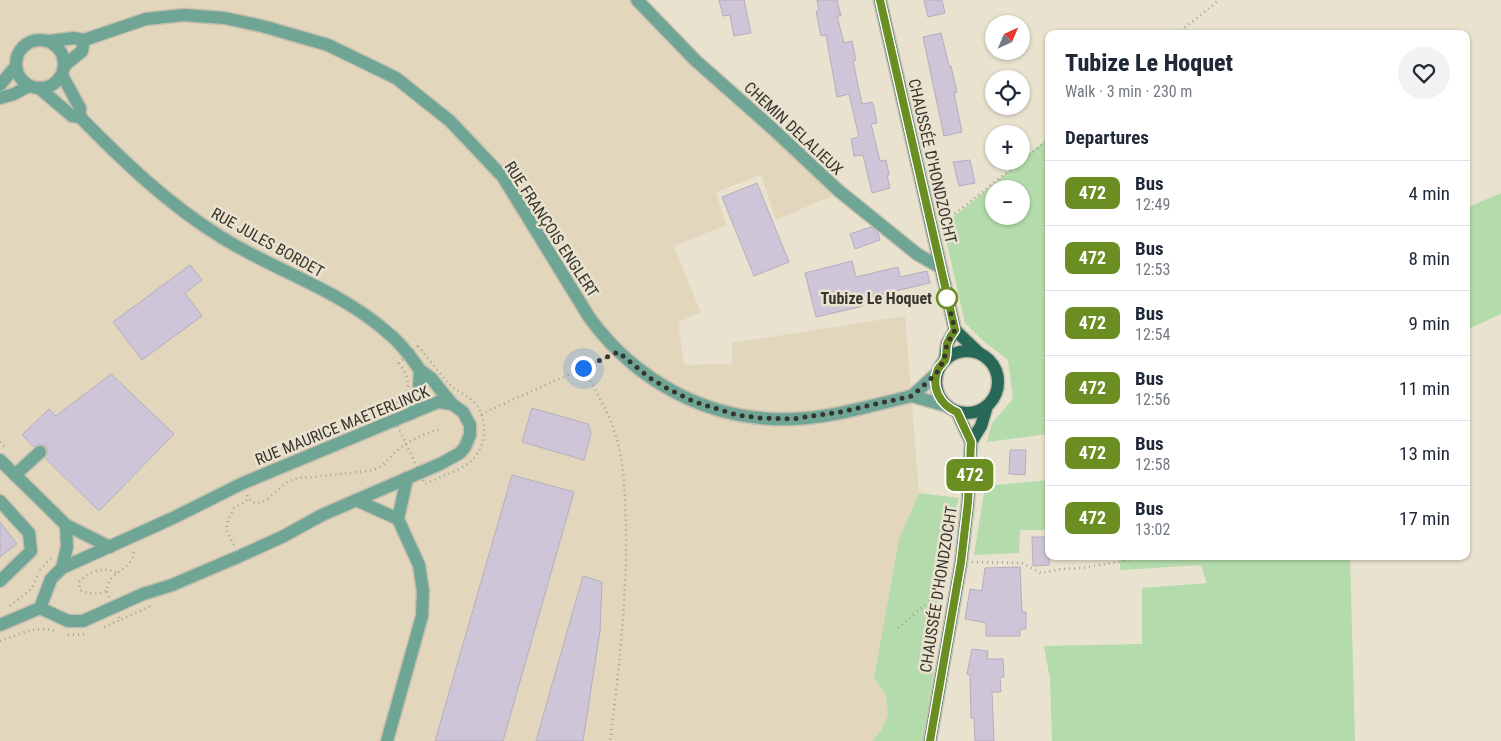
<!DOCTYPE html>
<html lang="en">
<head>
<meta charset="utf-8">
<style>
	:root { --surface:#fff; --page:#f2f2f3; --text:#1f2937; --muted:#747a83; --line:#e0e1e3 }
	body { margin:0; font-family:"Roboto Condensed",sans-serif; background:var(--page); color:var(--text); height:100vh; display:flex; flex-direction:column; font-size:19px; white-space:nowrap }
	* { box-sizing:border-box; margin:0 }
	p { font-size:16px; color:var(--muted) }
	.icon { flex:none; width:28px; height:28px; fill:none; stroke:currentColor; stroke-width:2; stroke-linecap:round; stroke-linejoin:round }
	.map { position:relative; flex:1; overflow:hidden }
	.side { position:absolute; left:1045px; top:30px; width:425px; height:530px; display:flex; flex-direction:column; background:var(--surface); border-radius:10px; box-shadow:0 1px 4px #0004 }
	.side>* { flex:none }
	.badge { padding:0 10px; border-radius:8px; font-size:18px; line-height:32px }
	.needle { width:32px; rotate:44deg }
	.controls { position:absolute; left:985px; top:15px; display:grid; gap:10px }
	.controls a { display:grid; place-items:center; width:45px; height:45px; border-radius:50%; background:var(--surface); box-shadow:0 1px 4px #0004; font-size:25px }
	.you { position:absolute; width:25px; height:25px; margin:-12px; border:4px solid #fff; border-radius:50%; background:#1a73e8; box-shadow:0 0 0 8px #1a73e833 }
	.map>.badge { position:absolute; translate:-50% -50%; box-shadow:0 0 0 2px #fff }
	h2 { padding:0 20px; font-size:19px; line-height:45px }
	.round { display:grid; place-items:center; flex:none; width:52px; height:52px; border-radius:26px; background:var(--page) }
	.headline { display:flex; align-items:center; justify-content:space-between; height:85px; padding:0 20px }
	h1 { font-size:24px; font-weight:800; line-height:38px }
	ul { padding:0; list-style:none }
	li { display:flex; align-items:center; gap:15px; height:65px; padding:0 20px; border-top:1px solid var(--line) }
	li div { flex:1 }
	li b { display:block; font-size:19px }
	li em { font-style:normal }
	li .badge { min-width:55px; font-weight:700; text-align:center }
	.map>svg:first-child { display:block }
	.built { fill:#e2d7bd }
	.green { fill:#b4dbab; fill-rule:evenodd }
	.building { fill:#cec6d8; stroke:#b5adbf }
	.lines { fill:none; stroke-linecap:round; stroke-linejoin:round }
	.minor-casing { stroke:#c6bfaf; stroke-width:15 }
	.major-casing { stroke:#c6bfaf; stroke-width:15 }
	.path { stroke:#a5a091; stroke-width:2.5; stroke-dasharray:1 4; stroke-linecap:butt }
	.minor { stroke:#6fa594; stroke-width:12 }
	.major { stroke:#286857; stroke-width:12 }
	.line-casing { stroke:#fff; stroke-width:11 }
	.line { stroke:#6b8e23; stroke-width:8 }
	.walk { stroke:#38352e; stroke-width:5; stroke-dasharray:0 9 }
	.stop-dot { fill:#fff; stroke:#6b8e23; stroke-width:2.5 }
	.labels { text-anchor:middle; stroke-width:5; stroke-linejoin:round; paint-order:stroke }
	.street-label { font-size:16px; fill:#38352e; stroke:#e9e2cf }
	.stop-label { font-size:16px; font-weight:bold; fill:#38352e; stroke:#e9e2cf; text-anchor:end }
</style>
</head>
<body>
<div class="map">
<svg width="1501" height="741" viewBox="0 0 1501 741">
	<rect width="100%" height="100%" fill="#e9e2cf"/>
	<!-- built -->
	<polygon class="built" points="0,0 631,0 693,66 836,194 776,220 761,175 716,192 726,225 674,246 701,313 678,322 684,365 732,364 732,343 905,316 919,493 899,539 874,678 886,694 888,716 882,729 872,741 0,741"/>
	<!-- green -->
	<g class="green">
		<path d="M1049 137V434L987 442 992 423 1013 399 1008 360 982 340 965 323 943 226ZM994 189H1021V216H994Z"/>
		<polygon points="1501,193 1501,314 1466,330 1466,208"/>
		<polygon points="1049,480 1049,530 1020,530 1019,553 974,555 985,486"/>
		<polygon points="919,493 959,498 941,553 933,678 923,741 872,741 882,729 888,716 886,694 874,678 899,539"/>
		<polygon points="1120,556 1350,556 1355,741 1052,741 1050,679 1044,646 1142,644 1142,588 1207,583 1201,565 1120,570"/>
	</g>
	<!-- building -->
	<g class="building">
		<polygon points="719,0 744,0 751,33 734,36 730,15 723,16"/>
		<polygon points="817,0 837,0 841,16 837,16 844,43 852,41 856,60 853,61 862,104 872,102 874,107 877,123 871,124 880,161 886,160 889,175 887,175 890,188 872,193 863,155 854,156 851,139 859,137 849,94 837,97 826,35 821,36 816,11 819,11"/>
		<polygon points="924,0 942,0 945,13 928,17"/>
		<polygon points="941,33 949,66 951,66 957,92 954,93 962,132 944,136 923,37"/>
		<polygon points="970,160 975,183 959,186 953,162"/>
		<polygon points="757,183 789,262 754,276 722,197"/>
		<polygon points="871,227 878,233 880,240 855,249 850,234"/>
		<polygon points="852,261 856,277 898,267 900,277 927,271 930,283 861,299 863,306 816,317 805,273"/>
		<polygon points="190,265 202,280 185,293 202,316 142,360 113,322"/>
		<polygon points="111,374 174,434 99,511 45,458 48,451 46,446 39,444 34,447 22,435 49,409 56,416"/>
		<polygon points="532,408 588,424 591,433 584,460 522,442"/>
		<polygon points="1010,450 1026,450 1025,475 1009,474"/>
		<polygon points="512,475 574,492 503,741 435,741"/>
		<polygon points="0,522 17,544 0,557"/>
		<polygon points="1032,537 1049,537 1049,565 1033,566"/>
		<polygon points="1020,567 1022,612 1026,612 1026,629 1020,629 1020,636 986,636 986,623 965,619 970,589 982,591 985,568"/>
		<polygon points="583,576 602,582 600,631 583,741 536,741"/>
		<polygon points="972,649 988,651 987,659 1003,659 1004,677 1000,677 1001,692 992,692 994,741 975,741 974,718 971,718 970,675 967,674"/>
	</g>
	<g class="lines">
		<defs>
			<g id="minor">
				<polyline points="637,0 696,61 773,129 839,191 917,254 940,267"/>
				<circle cx="40" cy="64" r="24"/>
				<path d="M84 40 146 19 184 15 224 18 262 26 328 45 396 78 450 121 503 177 589 317C636 382 710 422 792 419 832 418 872 405 912 396"/>
				<polyline points="50,41 74,38 84,40 82,51 65,65"/>
				<polyline points="0,85 16,66"/>
				<polyline points="39,88 72,116 80,117 80,108 62,75"/>
				<polyline points="0,98 14,94 29,86"/>
				<path d="M80 117C123 161 169 205 221 237 275 271 340 290 388 333 401 343 411 357 420 370"/>
				<polyline points="936,374 912,396 947,406"/>
				<polygon points="438,402 452,404 463,412 470,425 470,435 465,447 460,453 440,464 322,515 284,536 240,556 172,585 143,594 83,621 68,621 40,608 51,579 62,568 173,518 241,484"/>
				<polyline points="412,413 419,389 420,370 431,378 452,404"/>
				<polyline points="0,460 66,525"/>
				<polyline points="15,475 40,452"/>
				<polyline points="356,500 398,519 407,478"/>
				<polyline points="0,501 29,533 31,551 0,581"/>
				<polyline points="62,568 67,547 66,525 110,547"/>
				<polyline points="0,625 40,608"/>
				<polyline points="387,741 422,616 423,591 419,565 398,519"/>
			</g>
			<g id="major">
				<polyline points="880,0 955,330"/>
				<polyline points="955,330 979,353"/>
				<circle cx="967" cy="382" r="31"/>
				<polyline points="945,360 947,344 955,330"/>
				<polyline points="971,442 981,426 987,406"/>
				<polyline points="930,741 961,562 968,502 971,442 957,412"/>
			</g>
		</defs>
		<!-- minor casing -->
		<use href="#minor" class="minor-casing"/>
		<!-- major casing -->
		<use href="#major" class="major-casing"/>
		<!-- path -->
		<g class="path">
			<polyline points="1177,34 1219,0"/>
			<polyline points="1021,161 1049,139"/>
			<polyline points="943,223 1021,161"/>
			<path d="M418 346C429 359 439 373 450 385 457 392 468 395 475 403 489 420 487 447 470 462 458 472 439 477 425 484L389 408C410 395 414 383 399 363Z"/>
			<path d="M583 368C596 391 610 414 617 440 625 468 625 499 626 528 627 599 619 670 610 741"/>
			<polyline points="481,414 608,357"/>
			<polyline points="0,442 7,449"/>
			<path d="M247 495C258 517 277 488 287 482 295 477 305 478 314 477 334 474 353 473 373 470 388 464 387 459 398 450 410 440 425 433 441 429"/>
			<polyline points="234,545 226,530 228,520 234,508 245,502 248,498"/>
			<polyline points="972,562 1022,563 1041,573 1062,569 1083,568 1150,556"/>
			<polyline points="40,570 51,558"/>
			<path d="M106 591C97 595 89 594 80 590L79 582C90 571 103 566 117 573"/>
			<path d="M109 597 106 591C107 588 108 583 110 580 119 568 134 567 134 549"/>
			<polyline points="10,606 31,589 38,575"/>
			<polyline points="119,617 120,620 151,606"/>
			<polyline points="104,627 120,620"/>
			<polyline points="898,628 927,603 944,592"/>
			<polyline points="68,635 88,634"/>
			<path d="M0 641C20 634 38 624 58 632"/>
		</g>
		<!-- minor -->
		<use href="#minor" class="minor"/>
		<!-- major -->
		<use href="#major" class="major"/>
	</g>
	<g class="lines">
		<defs>
			<path id="line" d="M880 0 955 330C952 334 949 339 947 344 946 349 947 355 945 360 943 363 940 366 938 369 930 387 940 405 957 412L971 442 968 502 961 562 930 741"/>
		</defs>
		<!-- line casing -->
		<use href="#line" class="line-casing"/>
		<!-- line -->
		<use href="#line" class="line"/>
		<!-- walk -->
		<polyline class="walk" points="583,368 618,352 650,378 668,389 695,402 737,415 760,418 792,419 840,412 912,396 936,374 944,360 947,344 955,330 947,298"/>
	</g>
	<!-- markers -->
	<circle class="stop-dot" cx="947" cy="298" r="10"/>
	<g class="labels">
		<!-- street labels -->
		<g class="street-label">
			<text transform="translate(794 128) rotate(43)" y="6">CHEMIN DELALIEUX</text>
			<text transform="translate(933 161) rotate(77)" y="6">CHAUSSÉE D'HONDZOCHT</text>
			<text transform="translate(552 229) rotate(57)" y="6">RUE FRANÇOIS ENGLERT</text>
			<text transform="translate(268 242) rotate(29)" y="6">RUE JULES BORDET</text>
			<text transform="translate(342 425) rotate(-22)" y="6">RUE MAURICE MAETERLINCK</text>
			<text transform="translate(938 589) rotate(-81)" y="6">CHAUSSÉE D'HONDZOCHT</text>
		</g>
		<!-- stop labels -->
		<g class="stop-label">
			<text x="932" y="304">Tubize Le Hoquet</text>
		</g>
	</g>
</svg>
<div class="controls">
<a><svg class="needle" viewBox="-14 -14 28 28"><path d="M0-13l5 13h-10z" fill="#e53935"/><path d="M0 13l5-13h-10z" fill="#747a83"/></svg></a>
<a><svg class="icon" aria-label="locate" viewBox="0 0 24 24"><circle cx="12" cy="12" r="6"/><path d="M12 2v4M12 18v4M2 12h4M18 12h4"/></svg></a>
<a>+</a>
<a>−</a>
</div>
<div class="you" style="left:583px;top:368px"></div>
<b class="badge" style="left:970px;top:475px;background:#6b8e23;color:#fff">472</b>
<section class="side">
<div class="headline"><div><h1>Tubize Le Hoquet</h1><p>Walk · 3 min · 230 m</p></div><a class="round"><svg class="icon" aria-label="heart" viewBox="0 0 24 24"><path d="M12 20l-8-8c-3-5 5-10 8-4 3-6 11-1 8 4z"/></svg></a></div>
<h2>Departures</h2>
<ul>
<li><span class="badge" style="background:#6b8e23;color:#fff">472</span><div><b>Bus</b><p>12:49</p></div><em>4 min</em></li>
<li><span class="badge" style="background:#6b8e23;color:#fff">472</span><div><b>Bus</b><p>12:53</p></div><em>8 min</em></li>
<li><span class="badge" style="background:#6b8e23;color:#fff">472</span><div><b>Bus</b><p>12:54</p></div><em>9 min</em></li>
<li><span class="badge" style="background:#6b8e23;color:#fff">472</span><div><b>Bus</b><p>12:56</p></div><em>11 min</em></li>
<li><span class="badge" style="background:#6b8e23;color:#fff">472</span><div><b>Bus</b><p>12:58</p></div><em>13 min</em></li>
<li><span class="badge" style="background:#6b8e23;color:#fff">472</span><div><b>Bus</b><p>13:02</p></div><em>17 min</em></li>
</ul>
</section>
</div>
</body>
</html>
